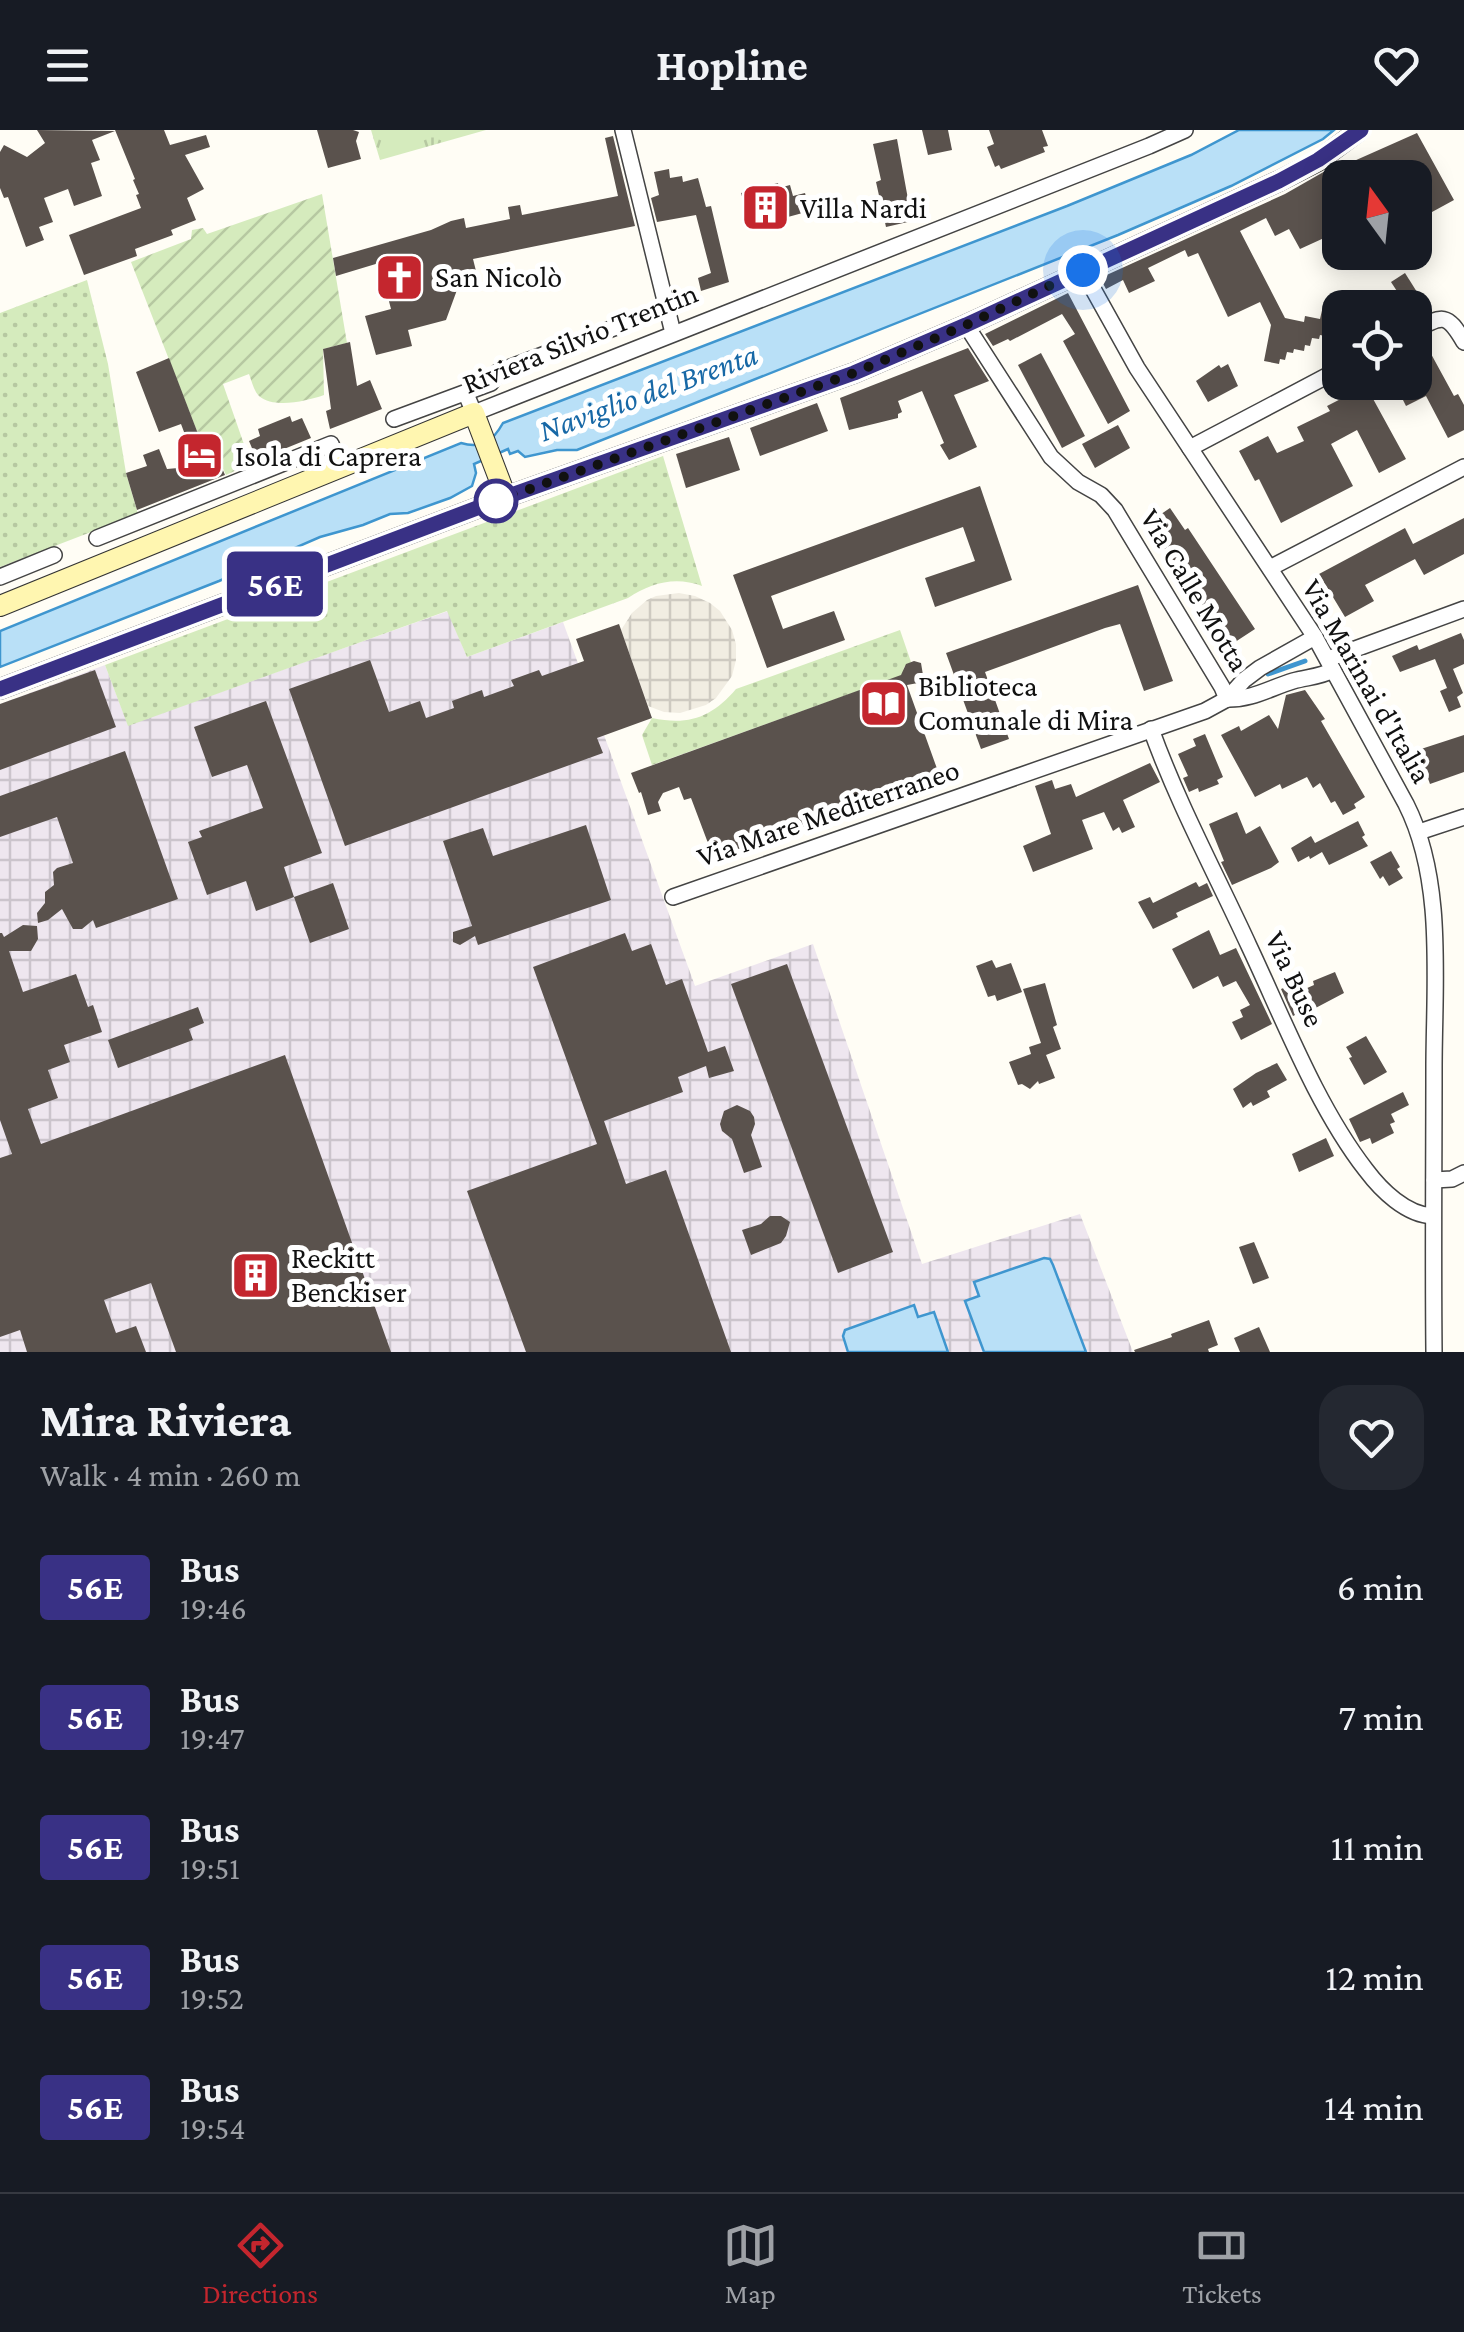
<!DOCTYPE html>
<html lang="en">
<head>
<meta charset="utf-8">
<style>
	:root { --surface:#171b24; --page:#242831; --text:#f1f3f6; --muted:#9ea1a6; --line:#363941; --accent:#c4262e }
	body { margin:0; font-family:"Crimson Pro",serif; background:var(--page); color:var(--text); height:100vh; display:flex; flex-direction:column; font-size:38px; white-space:nowrap }
	* { box-sizing:border-box; margin:0 }
	p { font-size:32px; color:var(--muted) }
	.icon { flex:none; width:55px; height:55px; fill:none; stroke:currentColor; stroke-width:2; stroke-linecap:round; stroke-linejoin:round }
	.map { position:relative; height:1222px; overflow:hidden }
	.side { display:flex; flex-direction:column; background:var(--surface); flex:1 }
	.side>* { flex:none }
	.badge { padding:0 20px; border-radius:8px; font-size:35px; line-height:65px }
	.needle { width:65px; rotate:345deg }
	.controls { position:absolute; left:1322px; top:30px; display:grid; gap:20px }
	.controls a { display:grid; place-items:center; width:110px; height:110px; border-radius:20px; background:var(--surface); box-shadow:0 5px 25px #0003; font-size:50px }
	.you { position:absolute; width:50px; height:50px; margin:-25px; border:8px solid #fff; border-radius:50%; background:#1a73e8; box-shadow:0 0 0 15px #1a73e833 }
	.map>.badge { position:absolute; translate:-50% -50%; box-shadow:0 0 0 5px #fff }
	.round { display:grid; place-items:center; flex:none; width:105px; height:105px; border-radius:30px; background:var(--page) }
	.summary { display:flex; align-items:center; justify-content:space-between; height:170px; padding:0 40px }
	h1 { font-size:48px; font-weight:700; line-height:75px }
	ul { padding:0; list-style:none }
	li { display:flex; align-items:center; gap:30px; height:130px; padding:0 40px }
	li div { flex:1 }
	li b { display:block; font-size:38px }
	li em { font-style:normal }
	li .badge { min-width:110px; font-weight:700; text-align:center }
	header { display:flex; justify-content:space-between; align-items:center; height:130px; padding:0 40px; background:var(--surface); font-size:45px; font-weight:700 }
	.menu { display:flex; justify-content:space-around; align-items:center; height:140px; border-top:2px solid var(--line); background:var(--surface); font-size:28px; color:var(--muted) }
	.menu a { display:grid; justify-items:center; gap:5px }
	.menu .current { color:var(--accent) }
	.map>svg:first-child { display:block }
	.industrial { fill:url(#industrial-grid) }
	.grass { fill:url(#grass-tufts) }
	.park { fill:url(#park-dots) }
	.garden { fill:url(#garden-furrows) }
	.plaza { fill:url(#plaza-grid) }
	.water { fill:#b9e0f7; stroke:#3f96cf; stroke-width:2.5 }
	.lines { fill:none; stroke-linecap:round; stroke-linejoin:round }
	.stream { stroke:#3f96cf; stroke-width:5 }
	.building { fill:#5a524d }
	.street-casing { stroke:#444; stroke-width:18 }
	.secondary-casing { stroke:#333; stroke-width:22 }
	.street { stroke:#fff; stroke-width:15 }
	.secondary { stroke:#fff6b0; stroke-width:20 }
	.line-casing { stroke:#fff; stroke-width:22 }
	.line { stroke:#393185; stroke-width:15 }
	.walk { stroke:#111; stroke-width:10; stroke-dasharray:0 18 }
	.stop-dot { fill:#fff; stroke:#393185; stroke-width:5 }
	.labels { text-anchor:middle; stroke-width:10; stroke-linejoin:round; paint-order:stroke }
	.poi-label { font-size:30px; fill:#111; stroke:#fff; text-anchor:start }
	.street-label { font-size:30px; fill:#111; stroke:#fff }
	.water-label { font-size:32px; font-style:italic; fill:#1768a6; stroke:#fff }
</style>
</head>
<body>
<header><svg class="icon" aria-label="menu" viewBox="0 0 24 24"><path d="M4 6h16M4 12h16M4 18h16"/></svg>Hopline<svg class="icon" aria-label="heart" viewBox="0 0 24 24"><path d="M12 20l-8-8c-3-5 5-10 8-4 3-6 11-1 8 4z"/></svg></header>
<div class="map">
<svg width="1464" height="1222" viewBox="0 0 1464 1222">
	<defs>
		<pattern id="industrial-grid" width="8" height="8" patternUnits="userSpaceOnUse" patternTransform="scale(2.5)"><rect width="8" height="8" fill="#eee6ef"/><path d="M0 4h8M4 0v8" fill="none" stroke="#cbc4cc"/></pattern>
		<pattern id="grass-tufts" width="24" height="20" patternUnits="userSpaceOnUse" patternTransform="scale(2.5)"><rect width="24" height="20" fill="#d5ebbd"/><path d="M3 7l-1-3M5 7V3M7 7l1-3M15 17l-1-3M17 17v-4M19 17l1-3" fill="none" stroke="#b6c8a1"/></pattern>
		<pattern id="park-dots" width="8" height="8" patternUnits="userSpaceOnUse" patternTransform="scale(2.5)"><rect width="8" height="8" fill="#d5ebbd"/><path d="M2 2h.1M6 6h.1" fill="none" stroke="#b6c8a1" stroke-width="1.8" stroke-linecap="round"/></pattern>
		<pattern id="garden-furrows" width="10" height="10" patternUnits="userSpaceOnUse" patternTransform="scale(2.5)"><rect width="10" height="10" fill="#d5ebbd"/><path d="M-1 1l2-2M0 10L10 0M9 11l2-2" fill="none" stroke="#b6c8a1"/></pattern>
		<pattern id="plaza-grid" width="8" height="8" patternUnits="userSpaceOnUse" patternTransform="scale(2.5)"><rect width="8" height="8" fill="#f1ede2"/><path d="M0 4h8M4 0v8" fill="none" stroke="#cecac1"/></pattern>
	</defs>
	<rect width="100%" height="100%" fill="#fffdf5"/>
	<!-- industrial -->
	<polygon class="industrial" points="448,481 467,527 563,492 695,856 813,814 922,1134 1080,1084 1133,1222 0,1222 0,574 105,535 128,595"/>
	<!-- grass -->
	<polygon class="grass" points="371,0 486,0 380,30"/>
	<!-- park -->
	<g class="park">
		<polygon points="87,150 108,234 126,343 138,384 0,437 0,183"/>
		<path d="M663 326 702 456C675 446 651 453 628 468L467 527 447 481 128 596 105 535Z"/>
		<path d="M900 500 911 532 904 537 903 545 652 635 642 605 652 588C689 596 712 587 736 559Z"/>
	</g>
	<!-- garden -->
	<path class="garden" d="M322 64 347 213 323 219 324 265C307 271 274 279 259 266 254 261 252 252 249 244L223 254 247 323 252 322 256 331 226 345 219 330 211 333 207 327 131 132 191 109 192 100 203 98 207 104Z"/>
	<!-- plaza -->
	<polygon class="plaza" points="679,463 695,466 710,473 720,481 732,500 736,514 736,530 732,546 716,568 706,575 680,583 664,582 648,576 621,500 632,483 647,470 656,466"/>
	<!-- water -->
	<g class="water">
		<path d="M1239 0H1334L1323 9 1231 56 1118 105 577 320H557L525 327 518 321 510 324 508 319 474 334 476 343 472 356 450 368 408 383 390 384 363 395 320 407 219 451 0 537V501L461 313C482 319 493 311 503 293L1067 76 1191 25Z"/>
		<polygon points="1044,1128 1050,1129 1053,1135 1086,1222 984,1222 965,1171 979,1166 974,1152"/>
		<polygon points="914,1175 918,1187 934,1182 948,1222 848,1222 843,1206 845,1200"/>
	</g>
	<g class="lines">
		<!-- stream -->
		<polyline class="stream" points="1268,544 1305,531"/>
	</g>
	<!-- building -->
	<g class="building">
		<polygon points="37,0 115,1 92,10 100,30 91,33 102,66 74,76 68,59 44,68 53,92 39,97 44,110 26,117 8,67 4,68 0,58 0,22 4,15 27,27 45,13"/>
		<polygon points="115,0 164,0 170,15 206,5 210,17 185,25 204,59 187,68 196,90 171,100 173,105 135,119 137,126 84,145 69,105 141,78 136,65 139,64 133,50 135,49"/>
		<polygon points="317,0 353,0 359,2 356,11 361,29 328,38"/>
		<polygon points="922,0 948,0 952,20 928,25"/>
		<polygon points="989,0 1042,0 1048,16 1043,17 1045,22 1001,39 999,35 995,37 987,17 994,14"/>
		<polygon points="1417,3 1454,70 1432,82 1421,63 1415,67 1415,32 1381,48 1340,48 1340,106 1335,95 1335,103 1300,119 1289,99 1275,106 1266,88 1240,101 1285,188 1304,192 1305,186 1320,189 1323,176 1340,179 1338,202 1333,201 1331,207 1320,205 1319,209 1312,208 1310,216 1305,215 1304,221 1294,219 1293,223 1287,222 1285,230 1280,229 1279,234 1264,231 1271,195 1260,172 1228,187 1198,123 1188,127 1185,120 1148,138 1155,151 1129,163 1123,150 1106,159 1100,148 1285,64 1334,36 1336,39"/>
		<polygon points="613,6 635,96 473,129 477,145 461,149 446,190 408,200 412,216 376,225 365,186 391,179 379,133 336,146 333,128 431,100 451,91 464,88 466,98 510,89 508,77 520,75 522,85 618,66 605,8"/>
		<polygon points="897,9 912,91 886,97 876,52 881,50 873,14"/>
		<polygon points="669,39 670,48 682,46 683,52 698,48 706,77 711,76 729,152 701,161 698,148 711,143 696,85 657,92 651,68 659,65 654,42"/>
		<polygon points="778,53 779,58 790,55 793,66 805,63 810,81 751,97 741,63"/>
		<polygon points="1405,143 1422,170 1411,178 1408,178 1391,152"/>
		<polygon points="1068,163 1130,281 1108,294 1063,211 1075,204 1062,184 1010,211 1008,209 993,216 985,204"/>
		<polygon points="350,212 357,256 370,250 382,279 330,299 326,281 331,279 323,219"/>
		<polygon points="968,218 989,251 954,265 977,317 949,330 940,315 944,313 922,261 898,271 902,282 898,284 898,288 849,300 840,268"/>
		<polygon points="1430,222 1454,266 1458,264 1464,275 1464,300 1448,308 1426,266 1406,276 1394,252 1415,252 1415,230"/>
		<polygon points="1041,223 1085,306 1062,318 1018,235"/>
		<polygon points="169,228 210,335 219,331 225,345 137,380 126,343 147,336 143,325 159,319 167,339 178,338 195,331 181,294 159,302 136,242"/>
		<polygon points="1228,234 1238,256 1208,272 1196,251 1219,235 1221,238"/>
		<polygon points="1366,256 1406,329 1379,343 1357,300 1331,314 1353,356 1281,393 1259,349 1255,351 1239,321 1268,306 1277,323 1304,311 1297,297 1330,281 1327,276"/>
		<polygon points="817,273 828,301 760,326 750,298"/>
		<polygon points="290,286 292,292 302,288 311,308 257,330 249,311 260,306 258,299"/>
		<polygon points="1118,295 1130,318 1095,338 1082,314"/>
		<polygon points="729,307 740,340 686,358 676,324"/>
		<polygon points="980,356 1012,450 935,477 925,448 975,431 963,397 906,417 771,466 783,499 834,481 845,510 767,538 733,445"/>
		<polygon points="1170,378 1185,400 1188,398 1255,499 1229,516 1187,452 1145,395"/>
		<polygon points="1464,388 1464,424 1424,445 1415,429 1365,455 1374,471 1345,487 1319,444 1405,398 1413,414"/>
		<polygon points="1138,455 1173,551 1144,561 1120,494 1105,498 985,542 1009,609 981,619 946,523"/>
		<polygon points="619,494 652,588 597,608 603,623 345,716 289,559 370,530 389,582 420,571 426,588 454,578 452,571 482,560 484,567 514,556 511,550 539,540 542,546 584,531 576,509"/>
		<polygon points="1461,503 1464,510 1464,534 1453,539 1463,563 1457,567 1461,577 1449,582 1440,561 1447,558 1435,529 1400,542 1392,526 1417,515 1419,520"/>
		<polygon points="914,531 921,533 923,545 918,553 907,555 940,647 714,729 691,668 684,670 679,657 663,663 658,672 661,681 648,685 641,662 639,663 631,643 901,545 906,534"/>
		<polygon points="95,540 116,597 0,640 0,574"/>
		<polygon points="1305,560 1325,589 1321,591 1365,667 1354,674 1356,678 1343,685 1335,671 1331,673 1320,653 1313,658 1307,647 1282,659 1280,654 1255,667 1221,605 1239,596 1241,601 1269,585 1278,599 1286,565"/>
		<polygon points="266,571 322,723 284,737 294,767 333,753 349,799 310,813 294,767 256,781 246,751 207,765 188,712 202,707 199,701 263,678 247,635 212,647 194,597"/>
		<polygon points="1205,604 1223,647 1217,650 1219,654 1199,662 1198,658 1189,662 1183,648 1188,646 1178,624 1196,616 1193,609"/>
		<polygon points="1464,605 1464,642 1430,654 1418,620"/>
		<polygon points="125,621 178,769 96,798 93,790 82,799 73,799 62,779 48,790 38,793 37,783 45,773 45,762 54,755 53,742 57,738 73,733 57,687 0,707 0,666"/>
		<polygon points="1150,633 1160,652 1123,670 1135,697 1122,703 1119,697 1113,701 1104,682 1082,690 1093,719 1033,742 1023,716 1051,704 1035,656 1052,650 1055,659 1071,654 1076,667"/>
		<polygon points="1237,682 1246,704 1260,696 1279,732 1271,738 1232,755 1221,732 1224,731 1209,694"/>
		<polygon points="1358,691 1365,705 1362,707 1368,716 1329,735 1322,722 1310,729 1309,726 1298,732 1291,718 1311,706 1315,713"/>
		<polygon points="586,695 611,770 478,815 475,806 460,815 453,812 453,802 472,796 443,711 483,698 493,726"/>
		<polygon points="1391,721 1400,737 1397,739 1403,748 1389,756 1383,746 1380,749 1370,732"/>
		<polygon points="1196,752 1199,757 1207,753 1213,766 1176,783 1178,787 1153,799 1138,772 1150,767 1153,773"/>
		<polygon points="23,795 37,796 38,809 31,821 9,821 23,862 76,844 88,877 93,875 102,902 64,915 70,932 48,940 58,968 28,979 41,1014 285,925 391,1222 176,1222 151,1153 104,1170 116,1203 136,1196 146,1222 27,1222 20,1200 0,1207 0,1028 12,1024 0,990 0,803 2,803 4,807"/>
		<polygon points="1209,800 1220,825 1236,818 1272,894 1241,910 1232,892 1243,887 1240,880 1250,875 1236,851 1223,857 1218,846 1193,859 1172,819"/>
		<polygon points="625,803 632,821 651,814 666,855 682,849 708,922 725,916 734,941 709,948 706,936 678,947 683,962 604,991 626,1054 666,1040 731,1222 526,1222 467,1061 597,1014 533,837"/>
		<polygon points="992,830 996,838 1011,833 1022,862 997,871 995,865 988,867 976,836"/>
		<polygon points="787,834 893,1122 838,1143 731,854"/>
		<polygon points="1335,842 1344,863 1308,882 1307,879 1293,886 1281,859 1286,857 1289,866 1314,855 1313,851"/>
		<polygon points="1045,853 1057,895 1053,897 1061,919 1046,925 1055,948 1039,954 1038,951 1030,959 1022,954 1018,955 1009,932 1031,924 1029,917 1041,913 1023,859"/>
		<polygon points="198,877 204,893 189,899 193,910 118,938 108,910"/>
		<polygon points="1366,906 1387,942 1364,955 1349,928 1352,927 1346,917"/>
		<polygon points="1277,933 1287,950 1267,961 1270,967 1253,976 1251,972 1243,978 1233,959 1256,943"/>
		<polygon points="1403,962 1409,975 1391,984 1395,992 1390,994 1394,1003 1372,1014 1370,1008 1360,1012 1349,989"/>
		<polygon points="737,975 750,981 754,987 755,994 751,1005 762,1037 744,1043 732,1009 722,1001 720,994 724,981"/>
		<polygon points="1326,1008 1334,1026 1299,1042 1292,1024"/>
		<polygon points="770,1086 781,1086 790,1092 786,1106 781,1113 751,1125 742,1100 761,1094"/>
		<polygon points="1254,1112 1269,1148 1253,1154 1239,1117"/>
		<polygon points="1209,1190 1218,1215 1208,1219 1209,1222 1135,1222 1134,1220 1172,1207 1171,1204"/>
		<polygon points="1259,1197 1270,1222 1240,1222 1234,1208"/>
	</g>
	<g class="lines">
		<defs>
			<g id="street">
				<polyline points="623,0 673,203"/>
				<path d="M1083 141 1137 238 1315 507 1406 674C1445 751 1434 853 1434 938 1434 1032 1433 1126 1434 1221"/>
				<polyline points="966,195 1051,327 1078,352 1101,365 1115,380 1222,557 1227,569"/>
				<path d="M1415 200C1443 185 1447 183 1464 212"/>
				<polyline points="466,264 474,283 1149,16 1185,0"/>
				<polyline points="394,289 491,253 498,242 653,183"/>
				<polyline points="1190,318 1340,239"/>
				<polyline points="97,408 331,314 340,337"/>
				<polyline points="1270,438 1464,337"/>
				<polyline points="0,447 54,425"/>
				<polyline points="1328,529 1464,479"/>
				<path d="M1227 569C1251 570 1270 558 1293 551 1307 547 1320 547 1333 540"/>
				<path d="M1151 599C1178 674 1216 744 1249 816 1283 888 1317 977 1366 1040 1381 1060 1406 1085 1433 1086"/>
				<polyline points="1419,702 1464,687"/>
				<polyline points="673,767 1205,581 1227,569 1244,550 1260,538 1315,507"/>
				<polyline points="1434,1050 1452,1049 1464,1043"/>
			</g>
			<g id="secondary">
				<polyline points="0,476 474,283 506,367"/>
				<polyline points="0,559 506,367 854,243 966,195 1279,51 1318,31 1360,0"/>
			</g>
		</defs>
		<!-- street casing -->
		<use href="#street" class="street-casing"/>
		<!-- secondary casing -->
		<use href="#secondary" class="secondary-casing"/>
		<!-- street -->
		<use href="#street" class="street"/>
		<!-- secondary -->
		<use href="#secondary" class="secondary"/>
	</g>
	<g class="lines">
		<defs>
			<polyline id="line" points="0,559 506,367 854,243 966,195 1279,51 1318,30 1361,0"/>
		</defs>
		<!-- line casing -->
		<use href="#line" class="line-casing"/>
		<!-- line -->
		<use href="#line" class="line"/>
		<!-- walk -->
		<polyline class="walk" points="496,371 854,243 966,195 1083,140"/>
	</g>
	<!-- icons -->
	<defs>
		<symbol id="building-square" viewBox="-11 -11 22 22"><rect x="-9" y="-9" width="18" height="18" rx="4" fill="#c4262e" stroke="#fff"/><path d="M-4-6H4V6H1V3H-1V6H-4ZM-2.5-4.3h1.7v1.8h-1.7ZM.8-4.3h1.7v1.8H.8ZM-2.5-1h1.7V.8h-1.7ZM.8-1h1.7V.8H.8Z" fill="#fff"/></symbol>
		<symbol id="church-square" viewBox="-11 -11 22 22"><rect x="-9" y="-9" width="18" height="18" rx="4" fill="#c4262e" stroke="#fff"/><path d="M-1.2-6h2.4v3.5h3.3v2.4h-3.3V6h-2.4V-.1h-3.3v-2.4h3.3Z" fill="#fff"/></symbol>
		<symbol id="hotel-square" viewBox="-11 -11 22 22"><rect x="-9" y="-9" width="18" height="18" rx="4" fill="#c4262e" stroke="#fff"/><path d="M-6-4.5h1.5V1H6V5H4.5V3h-9V5H-6ZM-4 0a1.8 1.8 0 1 1 3.6 0ZM.5 0V-2.5h3Q6-2.5 6 0Z" fill="#fff"/></symbol>
		<symbol id="library-square" viewBox="-11 -11 22 22"><rect x="-9" y="-9" width="18" height="18" rx="4" fill="#c4262e" stroke="#fff"/><path d="M-6-4Q-3-5.5-.7-3.5V5Q-3 3-6 4ZM6-4Q3-5.5 .7-3.5V5Q3 3 6 4Z" fill="#fff"/></symbol>
	</defs>
	<g fill-rule="evenodd">
		<use href="#building-square" x="738" y="50" width="55" height="55"/>
		<use href="#church-square" x="372" y="120" width="55" height="55"/>
		<use href="#hotel-square" x="172" y="298" width="55" height="55"/>
		<use href="#library-square" x="856" y="546" width="55" height="55"/>
		<use href="#building-square" x="228" y="1118" width="55" height="55"/>
	</g>
	<!-- markers -->
	<circle class="stop-dot" cx="496" cy="371" r="20"/>
	<g class="labels">
		<!-- poi labels -->
		<g class="poi-label">
			<text x="800" y="88">Villa Nardi</text>
			<text x="435" y="157">San Nicolò</text>
			<text x="235" y="336">Isola di Caprera</text>
			<text x="918" y="566">Biblioteca<tspan x="918" dy="34">Comunale di Mira</tspan></text>
			<text x="291" y="1138">Reckitt<tspan x="291" dy="34">Benckiser</tspan></text>
		</g>
		<!-- street labels -->
		<g class="street-label">
			<text transform="translate(580 208) rotate(-22)" y="10">Riviera Silvio Trentin</text>
			<text transform="translate(1195 460) rotate(59)" y="10">Via Calle Motta</text>
			<text transform="translate(1367 551) rotate(60)" y="10">Via Marinai d'Italia</text>
			<text transform="translate(828 683) rotate(-19)" y="10">Via Mare Mediterraneo</text>
			<text transform="translate(1295 849) rotate(65)" y="10">Via Buse</text>
		</g>
		<!-- water labels -->
		<g class="water-label">
			<text transform="translate(648 262) rotate(-20)" y="11">Naviglio del Brenta</text>
		</g>
	</g>
</svg>
<div class="controls">
<a><svg class="needle" viewBox="-14 -14 28 28"><path d="M0-13l5 13h-10z" fill="#e53935"/><path d="M0 13l5-13h-10z" fill="#9ea1a6"/></svg></a>
<a><svg class="icon" aria-label="locate" viewBox="0 0 24 24"><circle cx="12" cy="12" r="6"/><path d="M12 2v4M12 18v4M2 12h4M18 12h4"/></svg></a>
</div>
<div class="you" style="left:1083px;top:140px"></div>
<b class="badge" style="left:275px;top:454px;background:#393185;color:#fff">56E</b>
</div>
<section class="side">
<div class="summary"><div><h1>Mira Riviera</h1><p>Walk · 4 min · 260 m</p></div><a class="round"><svg class="icon" aria-label="heart" viewBox="0 0 24 24"><path d="M12 20l-8-8c-3-5 5-10 8-4 3-6 11-1 8 4z"/></svg></a></div>
<ul>
<li><span class="badge" style="background:#393185;color:#fff">56E</span><div><b>Bus</b><p>19:46</p></div><em>6 min</em></li>
<li><span class="badge" style="background:#393185;color:#fff">56E</span><div><b>Bus</b><p>19:47</p></div><em>7 min</em></li>
<li><span class="badge" style="background:#393185;color:#fff">56E</span><div><b>Bus</b><p>19:51</p></div><em>11 min</em></li>
<li><span class="badge" style="background:#393185;color:#fff">56E</span><div><b>Bus</b><p>19:52</p></div><em>12 min</em></li>
<li><span class="badge" style="background:#393185;color:#fff">56E</span><div><b>Bus</b><p>19:54</p></div><em>14 min</em></li>
</ul>
</section>
<nav class="menu">
<a class="current"><svg class="icon" aria-label="directions" viewBox="0 0 24 24"><path d="M12 3l9 9-9 9-9-9zM9 14v-3h6M13 9l2 2-2 2"/></svg>Directions</a>
<a><svg class="icon" aria-label="map" viewBox="0 0 24 24"><path d="M3 6l6-2 6 2 6-2v14l-6 2-6-2-6 2zM9 4v14M15 6v14"/></svg>Map</a>
<a><svg class="icon" aria-label="tickets" viewBox="0 0 24 24"><path d="M3 7h18v10H3zM15 7v10"/></svg>Tickets</a>
</nav>
</body>
</html>
